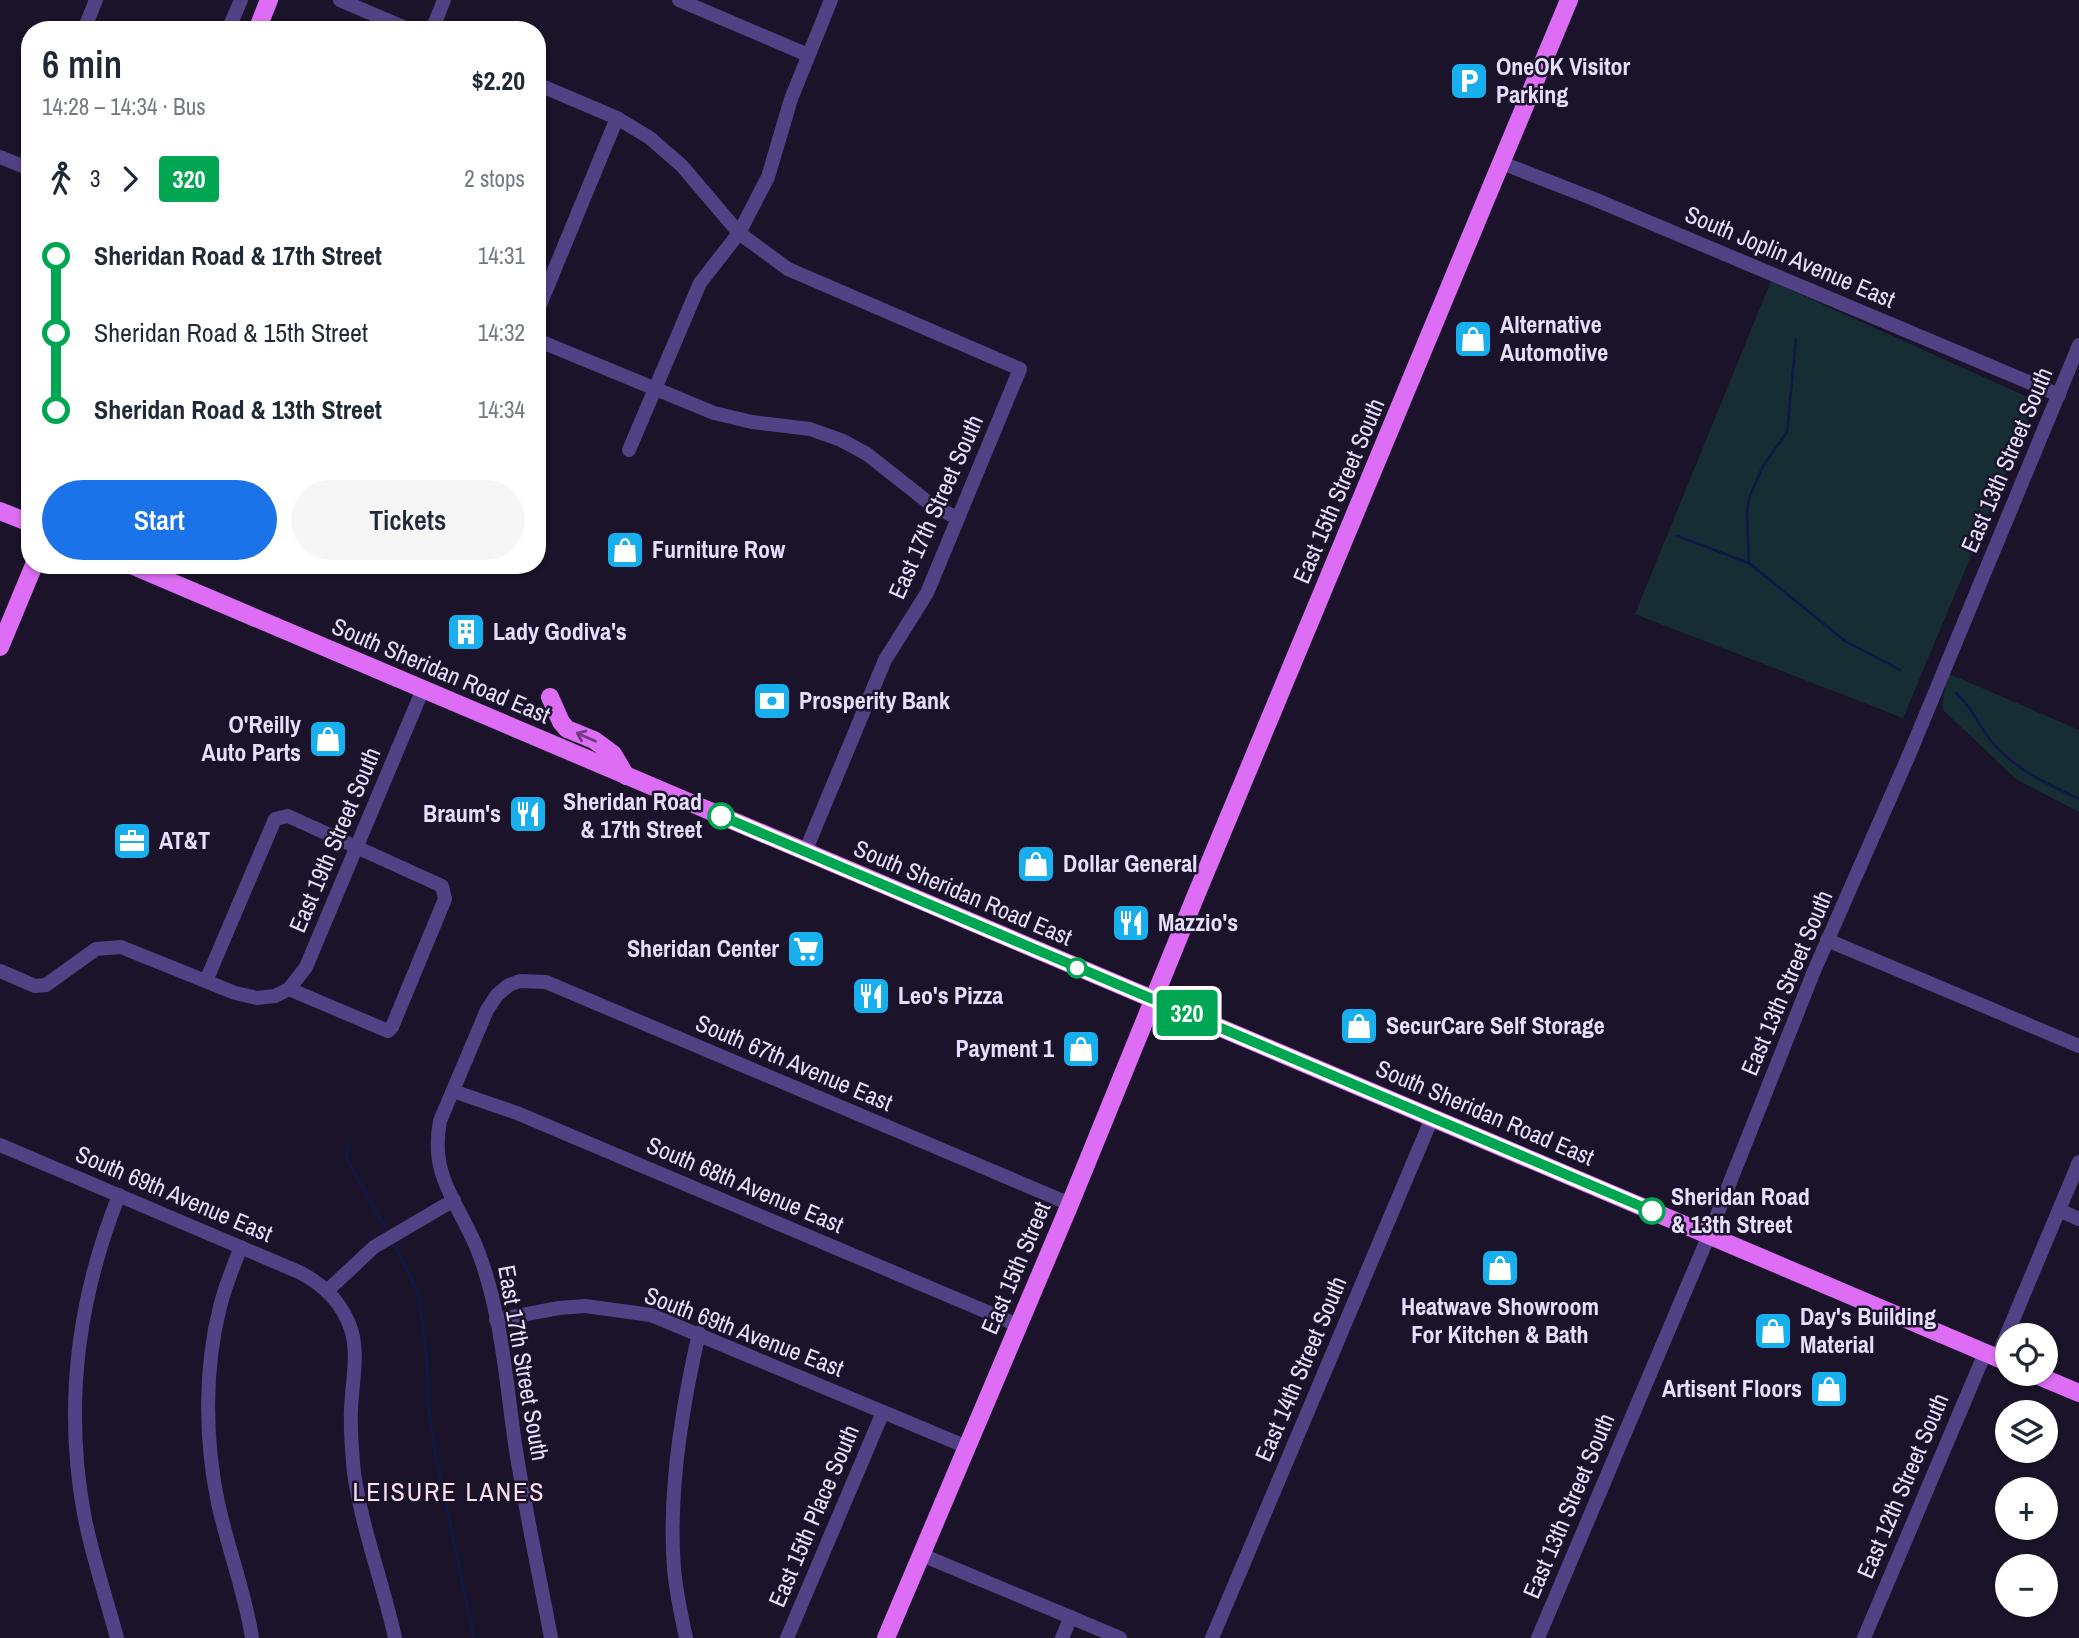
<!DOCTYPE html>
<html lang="en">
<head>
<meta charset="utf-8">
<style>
	:root { --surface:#fff; --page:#f6f6f7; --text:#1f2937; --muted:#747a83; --accent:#1a73e8 }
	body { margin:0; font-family:"Archivo Narrow",sans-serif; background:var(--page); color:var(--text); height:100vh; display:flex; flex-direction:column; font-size:26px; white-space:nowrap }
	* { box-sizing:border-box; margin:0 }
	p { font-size:23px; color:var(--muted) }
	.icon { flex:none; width:38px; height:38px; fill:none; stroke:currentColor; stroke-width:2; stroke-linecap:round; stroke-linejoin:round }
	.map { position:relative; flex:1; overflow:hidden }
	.side { position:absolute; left:21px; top:21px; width:525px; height:553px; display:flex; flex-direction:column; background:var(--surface); border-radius:28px; box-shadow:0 2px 5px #0004 }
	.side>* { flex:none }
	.badge { padding:0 14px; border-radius:5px; font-size:24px; line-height:46px }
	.buttons { position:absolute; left:1995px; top:1323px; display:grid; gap:14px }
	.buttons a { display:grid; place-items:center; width:63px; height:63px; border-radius:50%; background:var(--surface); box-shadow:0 2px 5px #0004; font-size:35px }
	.map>.badge { position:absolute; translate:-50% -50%; box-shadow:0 0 0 4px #fff }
	.legs { display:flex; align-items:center; gap:10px; height:77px; padding:0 21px; font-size:23px }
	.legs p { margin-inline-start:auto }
	.overview { display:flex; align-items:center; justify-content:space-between; height:119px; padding:0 21px }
	h1 { font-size:38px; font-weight:600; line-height:52px }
	.cta { display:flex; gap:14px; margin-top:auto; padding:14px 21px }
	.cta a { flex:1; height:80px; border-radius:42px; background:var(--accent); color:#fff; font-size:28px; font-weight:600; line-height:80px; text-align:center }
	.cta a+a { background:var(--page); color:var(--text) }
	ul { padding:0 21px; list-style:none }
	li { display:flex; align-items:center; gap:24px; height:77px; font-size:26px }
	li i { display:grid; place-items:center; width:10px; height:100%; margin:0 9px; background:currentColor }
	li i::after { content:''; width:18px; height:18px; margin:-9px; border:5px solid; border-radius:50%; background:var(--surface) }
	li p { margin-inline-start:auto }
	li:first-child i { background:linear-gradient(#0000 50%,currentColor 0) }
	li:last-child i { background:linear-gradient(currentColor 50%,#0000 0) }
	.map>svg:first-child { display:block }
	.green { fill:#162e33 }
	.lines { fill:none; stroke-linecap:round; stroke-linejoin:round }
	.stream { stroke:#0f1846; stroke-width:2.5 }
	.minor { stroke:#514185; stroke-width:14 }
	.major { stroke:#dc6df4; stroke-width:18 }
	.oneway { stroke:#723b84 }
	.line-1-casing { stroke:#fff; stroke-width:16 }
	.line-1 { stroke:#00a651; stroke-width:10 }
	.stop-1-dot { fill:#fff; stroke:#00a651; stroke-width:3.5 }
	.labels { text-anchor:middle; stroke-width:5; stroke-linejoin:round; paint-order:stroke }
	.poi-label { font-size:24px; font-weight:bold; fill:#e7defd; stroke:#1b1329; text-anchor:start }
	.street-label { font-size:24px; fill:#e7defd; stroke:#1b1329 }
	.stop-label { font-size:24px; font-weight:bold; fill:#e7defd; stroke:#1b1329; text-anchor:end }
	.neighbourhood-label { font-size:26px; letter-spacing:2px; fill:#fddfec; stroke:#1b1329 }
</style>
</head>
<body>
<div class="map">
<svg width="2079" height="1638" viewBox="0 0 2079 1638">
	<rect width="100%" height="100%" fill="#1b1329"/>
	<!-- green -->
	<g class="green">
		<polygon points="1771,281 2036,401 1903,718 1635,614"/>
		<polygon points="1947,673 2079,730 2079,812 2016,779 1942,709"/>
	</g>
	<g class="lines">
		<!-- stream -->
		<g class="stream">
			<polyline points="1677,536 1749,563 1845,641 1900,670"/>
			<polyline points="1749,563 1747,515 1749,498 1763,466 1787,432 1796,339"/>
			<path d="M1956 693C1974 709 1978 725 1992 742 2016 770 2047 784 2079 799"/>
			<polyline points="349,1142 346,1158 386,1229"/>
			<polyline points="395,1245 419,1296 426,1352 429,1412 435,1452 474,1638"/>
		</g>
		<!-- minor -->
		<g class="minor">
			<polyline points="340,0 410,30"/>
			<polyline points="679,0 808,55"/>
			<polyline points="84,30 96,0"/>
			<polyline points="228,30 241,0"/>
			<polyline points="432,30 444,0"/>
			<polyline points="537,84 617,118 650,138 682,166 739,233 788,269 1020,369 927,593 885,660 805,852"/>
			<polyline points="0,157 30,169"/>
			<polyline points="1502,163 1594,199 2059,395"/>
			<polyline points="537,312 617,118"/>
			<polyline points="537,340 714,413 752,422 810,429 841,440 867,454 934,507 958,518"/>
			<polyline points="629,450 700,283 739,233 768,177 791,99 831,0"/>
			<polyline points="1827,940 2079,1046"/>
			<polyline points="0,971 35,986 46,985 96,949 121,947 235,993 257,998 275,996 289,989 306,967 423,689"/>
			<polyline points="206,981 275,819 288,816 442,886 445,899 392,1027 388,1031 289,989"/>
			<polyline points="453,1091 517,1113 1018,1325"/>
			<path d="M0 1145 299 1272C323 1284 342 1303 351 1329 359 1355 352 1383 351 1409 350 1430 352 1452 354 1473 362 1529 383 1583 395 1638"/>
			<polyline points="2059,1210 2079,1219"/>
			<path d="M241 1247C233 1267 225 1286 220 1307 204 1369 205 1441 218 1503 228 1549 245 1592 252 1638"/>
			<polyline points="327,1291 374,1247 454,1200"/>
			<polyline points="496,1320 559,1308 585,1306 651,1315 967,1447"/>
			<polyline points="1997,1358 2079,1162"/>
			<polyline points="922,1555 1120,1638"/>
			<path d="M117 1638C106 1597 92 1556 84 1514 64 1405 78 1298 119 1195"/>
			<path d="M551 1638C539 1573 525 1509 515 1444 506 1380 501 1311 478 1251 459 1203 429 1177 440 1121L487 1010 497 995 509 985 520 981 546 982 1070 1204"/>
			<path d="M686 1638C681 1615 676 1592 674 1569 668 1494 682 1407 699 1333"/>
			<polyline points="787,1638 883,1412"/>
			<polyline points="1062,1638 1071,1617"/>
			<polyline points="1212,1638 1432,1118"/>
			<polyline points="1538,1638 1709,1235 1814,971 1909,755 2079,345"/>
			<polyline points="1864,1638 1985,1353"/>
		</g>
		<!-- major -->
		<g class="major">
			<polyline points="257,30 269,0"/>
			<polyline points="0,511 30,523"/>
			<polyline points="131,565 2007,1362"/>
			<polyline points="0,647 34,565"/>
			<polyline points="550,697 561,722 567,729 594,740 613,754 626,776"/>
			<polyline points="2034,1374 2079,1393"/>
			<polyline points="886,1638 1070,1204 1194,900 1569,0"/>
		</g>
	</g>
	<!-- one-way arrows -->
	<defs><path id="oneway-shaft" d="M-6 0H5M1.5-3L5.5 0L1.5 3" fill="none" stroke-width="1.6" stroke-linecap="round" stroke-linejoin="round" transform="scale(1.75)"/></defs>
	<use class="oneway" href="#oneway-shaft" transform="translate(586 737) rotate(-156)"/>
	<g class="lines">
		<defs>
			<polyline id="line-1" points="721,816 1652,1211"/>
		</defs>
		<!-- line-1 casing -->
		<use href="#line-1" class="line-1-casing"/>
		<!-- line-1 -->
		<use href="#line-1" class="line-1"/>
	</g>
	<!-- icons -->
	<defs>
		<symbol id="parking-square" viewBox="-11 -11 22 22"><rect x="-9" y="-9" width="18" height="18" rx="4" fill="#18afee" stroke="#1b1329"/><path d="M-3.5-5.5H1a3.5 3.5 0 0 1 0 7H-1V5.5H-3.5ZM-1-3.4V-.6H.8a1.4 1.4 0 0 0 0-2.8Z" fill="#fff"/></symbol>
		<symbol id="shop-square" viewBox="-11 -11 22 22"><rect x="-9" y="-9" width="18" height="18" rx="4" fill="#18afee" stroke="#1b1329"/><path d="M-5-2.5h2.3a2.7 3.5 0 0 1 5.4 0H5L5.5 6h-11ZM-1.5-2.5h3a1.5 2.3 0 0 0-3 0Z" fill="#fff"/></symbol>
		<symbol id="building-square" viewBox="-11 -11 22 22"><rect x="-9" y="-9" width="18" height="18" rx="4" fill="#18afee" stroke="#1b1329"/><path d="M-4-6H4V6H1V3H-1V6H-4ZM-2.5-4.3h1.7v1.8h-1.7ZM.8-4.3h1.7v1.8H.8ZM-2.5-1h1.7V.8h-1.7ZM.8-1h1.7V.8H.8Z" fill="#fff"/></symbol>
		<symbol id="bank-square" viewBox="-11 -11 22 22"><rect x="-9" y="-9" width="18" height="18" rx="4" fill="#18afee" stroke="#1b1329"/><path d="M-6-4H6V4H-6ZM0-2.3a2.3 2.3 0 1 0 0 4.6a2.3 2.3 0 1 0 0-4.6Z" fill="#fff"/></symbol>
		<symbol id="restaurant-square" viewBox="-11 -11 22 22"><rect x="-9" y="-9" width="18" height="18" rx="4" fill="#18afee" stroke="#1b1329"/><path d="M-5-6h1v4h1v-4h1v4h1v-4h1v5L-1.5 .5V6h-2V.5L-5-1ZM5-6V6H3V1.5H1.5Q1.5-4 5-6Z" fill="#fff"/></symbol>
		<symbol id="office-square" viewBox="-11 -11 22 22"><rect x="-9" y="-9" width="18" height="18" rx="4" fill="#18afee" stroke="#1b1329"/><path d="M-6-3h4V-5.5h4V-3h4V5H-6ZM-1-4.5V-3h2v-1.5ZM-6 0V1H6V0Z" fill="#fff"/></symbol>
		<symbol id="supermarket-square" viewBox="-11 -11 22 22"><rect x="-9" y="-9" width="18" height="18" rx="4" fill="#18afee" stroke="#1b1329"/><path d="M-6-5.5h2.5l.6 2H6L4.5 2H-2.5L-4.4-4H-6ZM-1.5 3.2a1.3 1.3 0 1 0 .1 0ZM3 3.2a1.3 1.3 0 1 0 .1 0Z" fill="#fff"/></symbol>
	</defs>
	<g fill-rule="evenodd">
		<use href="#parking-square" x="1447" y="59" width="44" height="44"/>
		<use href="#shop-square" x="1451" y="317" width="44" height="44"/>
		<use href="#shop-square" x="603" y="528" width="44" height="44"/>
		<use href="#building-square" x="444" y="610" width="44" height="44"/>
		<use href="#bank-square" x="750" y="679" width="44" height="44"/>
		<use href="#shop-square" x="306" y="717" width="44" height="44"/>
		<use href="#restaurant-square" x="506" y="792" width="44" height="44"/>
		<use href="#office-square" x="110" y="819" width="44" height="44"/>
		<use href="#shop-square" x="1014" y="842" width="44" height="44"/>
		<use href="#restaurant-square" x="1109" y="901" width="44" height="44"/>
		<use href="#supermarket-square" x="784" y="927" width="44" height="44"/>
		<use href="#restaurant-square" x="849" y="974" width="44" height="44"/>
		<use href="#shop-square" x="1337" y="1004" width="44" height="44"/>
		<use href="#shop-square" x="1059" y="1027" width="44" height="44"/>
		<use href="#shop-square" x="1478" y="1246" width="44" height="44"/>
		<use href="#shop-square" x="1751" y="1309" width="44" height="44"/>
		<use href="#shop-square" x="1807" y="1367" width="44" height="44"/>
	</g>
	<!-- markers -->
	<g class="stop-1-dot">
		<circle cx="721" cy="816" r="12"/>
		<circle cx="1077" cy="968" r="9"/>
		<circle cx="1652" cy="1211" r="12"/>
	</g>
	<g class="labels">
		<!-- poi labels -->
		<g class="poi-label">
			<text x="1496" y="75">OneOK Visitor<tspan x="1496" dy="28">Parking</tspan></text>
			<text x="1500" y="333">Alternative<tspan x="1500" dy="28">Automotive</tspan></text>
			<text x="652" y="558">Furniture Row</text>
			<text x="493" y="640">Lady Godiva's</text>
			<text x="799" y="709">Prosperity Bank</text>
			<text x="301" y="733" text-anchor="end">O'Reilly<tspan x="301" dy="28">Auto Parts</tspan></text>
			<text x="501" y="822" text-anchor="end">Braum's</text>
			<text x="159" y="849">AT&amp;T</text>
			<text x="1063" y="872">Dollar General</text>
			<text x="1158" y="931">Mazzio's</text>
			<text x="779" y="957" text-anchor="end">Sheridan Center</text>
			<text x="898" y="1004">Leo's Pizza</text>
			<text x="1386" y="1034">SecurCare Self Storage</text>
			<text x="1054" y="1057" text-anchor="end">Payment 1</text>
			<text x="1500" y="1315" text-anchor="middle">Heatwave Showroom<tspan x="1500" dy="28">For Kitchen &amp; Bath</tspan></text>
			<text x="1800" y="1325">Day's Building<tspan x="1800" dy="28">Material</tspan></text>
			<text x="1802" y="1397" text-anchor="end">Artisent Floors</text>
		</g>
		<!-- street labels -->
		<g class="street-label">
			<text transform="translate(1790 257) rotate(23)" y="8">South Joplin Avenue East</text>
			<text transform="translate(2007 460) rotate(-67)" y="8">East 13th Street South</text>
			<text transform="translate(1339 491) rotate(-67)" y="8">East 15th Street South</text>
			<text transform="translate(936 507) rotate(-66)" y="8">East 17th Street South</text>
			<text transform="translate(441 671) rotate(23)" y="8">South Sheridan Road East</text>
			<text transform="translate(335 840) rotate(-67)" y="8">East 19th Street South</text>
			<text transform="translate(963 893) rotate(23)" y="8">South Sheridan Road East</text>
			<text transform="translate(1787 983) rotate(-67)" y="8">East 13th Street South</text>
			<text transform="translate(794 1063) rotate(23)" y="8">South 67th Avenue East</text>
			<text transform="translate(1485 1113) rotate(23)" y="8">South Sheridan Road East</text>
			<text transform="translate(745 1185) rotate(23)" y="8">South 68th Avenue East</text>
			<text transform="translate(174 1194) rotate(23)" y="8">South 69th Avenue East</text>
			<text transform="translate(1016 1268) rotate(-67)" y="8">East 15th Street</text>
			<text transform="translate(744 1332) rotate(21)" y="8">South 69th Avenue East</text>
			<text transform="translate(523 1363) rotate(80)" y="8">East 17th Street South</text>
			<text transform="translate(1301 1369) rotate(-67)" y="8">East 14th Street South</text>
			<text transform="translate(1903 1486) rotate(-67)" y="8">East 12th Street South</text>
			<text transform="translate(1569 1506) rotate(-67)" y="8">East 13th Street South</text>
			<text transform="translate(814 1516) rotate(-67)" y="8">East 15th Place South</text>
		</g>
		<!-- stop labels -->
		<g class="stop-label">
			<text x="702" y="810">Sheridan Road<tspan x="702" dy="28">&amp; 17th Street</tspan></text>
			<text x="1671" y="1205" text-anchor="start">Sheridan Road<tspan x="1671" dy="28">&amp; 13th Street</tspan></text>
		</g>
		<!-- neighbourhood labels -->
		<g class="neighbourhood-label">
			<text x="449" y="1501">LEISURE LANES</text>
		</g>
	</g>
</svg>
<div class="buttons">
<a><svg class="icon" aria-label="locate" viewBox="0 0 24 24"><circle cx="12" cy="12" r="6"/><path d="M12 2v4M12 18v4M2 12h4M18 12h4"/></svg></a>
<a><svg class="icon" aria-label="layers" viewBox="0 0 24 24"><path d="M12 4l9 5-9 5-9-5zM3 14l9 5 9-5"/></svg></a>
<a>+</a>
<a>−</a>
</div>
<b class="badge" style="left:1187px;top:1013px;background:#00a651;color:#fff">320</b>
<section class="side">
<div class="overview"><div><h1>6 min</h1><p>14:28 – 14:34 · Bus</p></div><b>$2.20</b></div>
<div class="legs"><svg class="icon" aria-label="walk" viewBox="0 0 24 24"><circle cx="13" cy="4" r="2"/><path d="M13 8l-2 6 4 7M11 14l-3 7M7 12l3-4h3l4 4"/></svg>3<svg class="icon" aria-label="forward" viewBox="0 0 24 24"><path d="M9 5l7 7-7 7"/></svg><b class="badge" style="background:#00a651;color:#fff">320</b><p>2 stops</p></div>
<ul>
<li><i style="color:#00a651"></i><b>Sheridan Road &amp; 17th Street</b><p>14:31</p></li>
<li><i style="color:#00a651"></i><span>Sheridan Road &amp; 15th Street</span><p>14:32</p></li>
<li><i style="color:#00a651"></i><b>Sheridan Road &amp; 13th Street</b><p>14:34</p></li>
</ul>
<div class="cta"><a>Start</a><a>Tickets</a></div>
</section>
</div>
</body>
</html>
